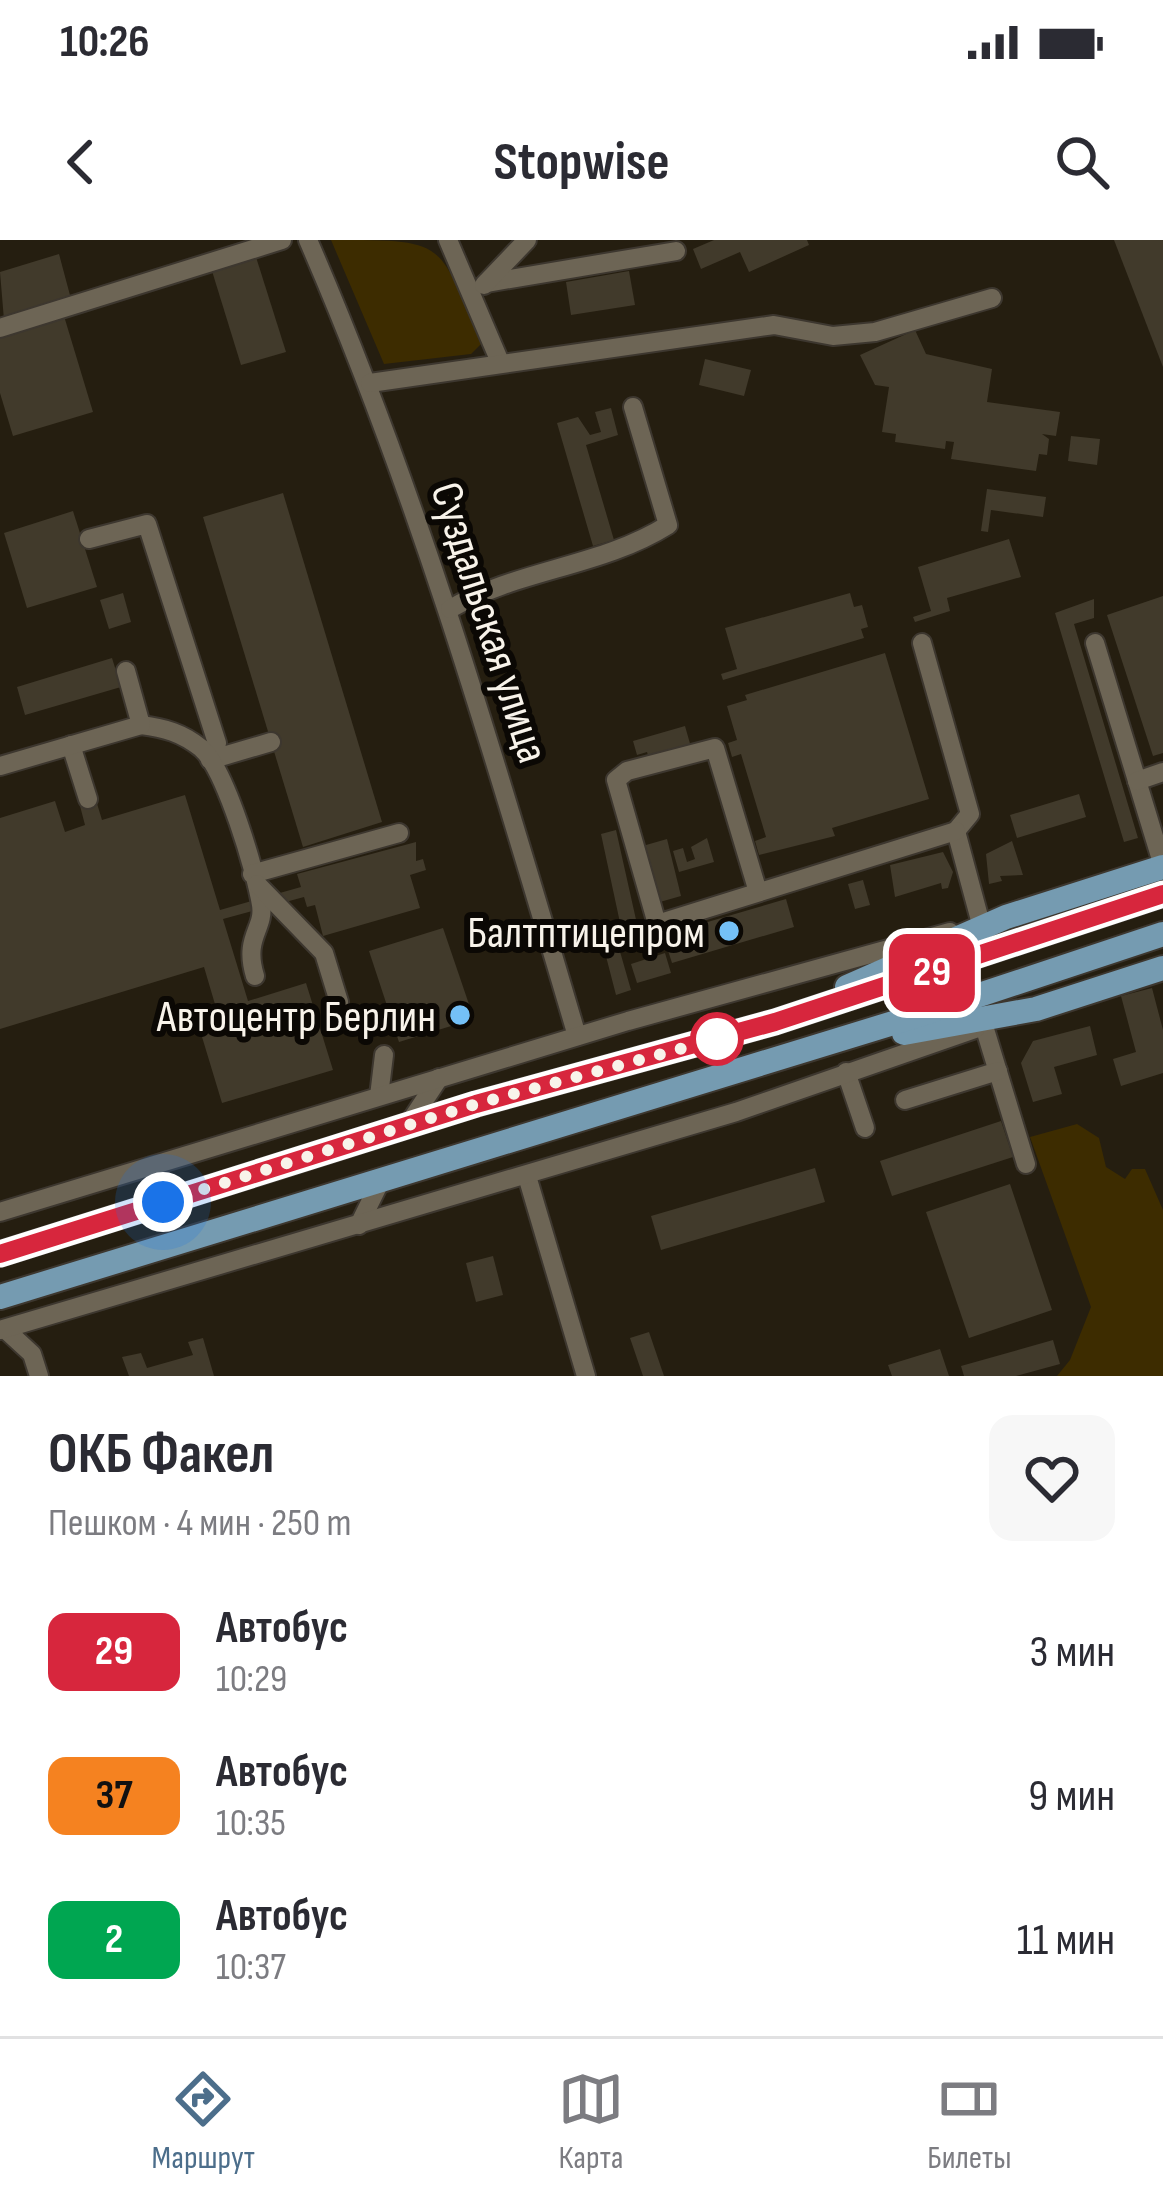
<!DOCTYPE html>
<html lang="ru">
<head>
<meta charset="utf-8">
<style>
	:root { --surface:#fff; --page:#f7f7f7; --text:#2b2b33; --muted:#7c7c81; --line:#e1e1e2; --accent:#4c6e8b }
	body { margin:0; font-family:"Sofia Sans Condensed",sans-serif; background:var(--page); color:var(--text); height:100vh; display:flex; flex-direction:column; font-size:45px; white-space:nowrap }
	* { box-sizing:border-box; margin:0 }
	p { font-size:39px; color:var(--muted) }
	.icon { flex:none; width:66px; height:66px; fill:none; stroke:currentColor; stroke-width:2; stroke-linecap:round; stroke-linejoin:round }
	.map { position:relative; height:1136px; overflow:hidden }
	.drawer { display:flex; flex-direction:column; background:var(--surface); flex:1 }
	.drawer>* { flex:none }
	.badge { padding:0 24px; border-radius:18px; font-size:42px; line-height:78px }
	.you { position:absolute; width:60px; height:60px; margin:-30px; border:9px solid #fff; border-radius:50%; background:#1a73e8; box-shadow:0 0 0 18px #1a73e833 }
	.map>.badge { position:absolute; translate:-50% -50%; box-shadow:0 0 0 6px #fff }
	.round { display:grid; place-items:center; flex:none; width:126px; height:126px; border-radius:24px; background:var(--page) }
	.headline { display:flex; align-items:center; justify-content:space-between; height:204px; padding:0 48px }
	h1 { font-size:57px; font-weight:700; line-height:90px }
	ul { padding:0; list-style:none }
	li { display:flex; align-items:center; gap:36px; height:144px; padding:0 48px }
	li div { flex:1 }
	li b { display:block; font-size:45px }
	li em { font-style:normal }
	li .badge { min-width:132px; font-weight:700; text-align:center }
	.status { display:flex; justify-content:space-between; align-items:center; height:84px; padding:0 60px; background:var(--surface); direction:ltr }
	.status svg { height:33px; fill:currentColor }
	header { display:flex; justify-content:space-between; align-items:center; height:156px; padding:0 48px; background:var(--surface); font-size:54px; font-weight:700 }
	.menu { display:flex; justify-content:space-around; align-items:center; height:168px; border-top:3px solid var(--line); background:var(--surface); font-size:33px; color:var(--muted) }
	.menu a { display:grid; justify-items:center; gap:6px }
	.menu .selected { color:var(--accent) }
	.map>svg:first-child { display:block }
	.green { fill:#3d2c00 }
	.building { fill:#413a2b }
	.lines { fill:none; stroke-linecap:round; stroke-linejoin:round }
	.minor-casing { stroke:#3d372f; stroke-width:22 }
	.major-casing { stroke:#3d372f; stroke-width:28 }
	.minor { stroke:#6d6555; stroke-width:18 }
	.major { stroke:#759bb1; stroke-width:24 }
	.line-casing { stroke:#fff; stroke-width:27 }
	.line { stroke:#d7263d; stroke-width:18 }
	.walk { stroke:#f8f3ea; stroke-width:12; stroke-dasharray:0 21.6 }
	.poi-dot { fill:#74c0f6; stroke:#0b0804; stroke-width:4.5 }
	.stop-dot { fill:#fff; stroke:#d7263d; stroke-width:6 }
	.labels { text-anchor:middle; stroke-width:12; stroke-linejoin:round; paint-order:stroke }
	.street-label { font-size:45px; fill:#f8f3ea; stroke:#0b0804 }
	.poi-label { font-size:45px; fill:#f8f3ea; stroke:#0b0804; text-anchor:end }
</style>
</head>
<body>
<div class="status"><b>10:26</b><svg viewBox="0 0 49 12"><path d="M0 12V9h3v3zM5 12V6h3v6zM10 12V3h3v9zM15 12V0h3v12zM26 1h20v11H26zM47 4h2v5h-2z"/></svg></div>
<header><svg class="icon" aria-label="back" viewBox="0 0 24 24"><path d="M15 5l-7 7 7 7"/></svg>Stopwise<svg class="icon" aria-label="search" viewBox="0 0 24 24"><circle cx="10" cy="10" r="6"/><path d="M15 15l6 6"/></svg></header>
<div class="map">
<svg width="1163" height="1136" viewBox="0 0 1163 1136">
	<rect width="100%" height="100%" fill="#251e10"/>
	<!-- green -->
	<g class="green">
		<path d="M331 0C450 0 437 0 481 104L471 114 384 124Z"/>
		<polygon points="1077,884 1099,898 1106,927 1125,939 1132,929 1145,929 1163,970 1163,1136 1057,1136 1070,1120 1091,1067 1030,897"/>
	</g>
	<!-- building -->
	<g class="building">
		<polygon points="714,0 807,0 809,5 749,32 740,12 701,29 693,9"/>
		<polygon points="1114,0 1163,0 1163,127"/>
		<polygon points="59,14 71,59 4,80 0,32"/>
		<polygon points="256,17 286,112 241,125 212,31"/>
		<polygon points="629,31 635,65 571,75 566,42"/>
		<polygon points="64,76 93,172 13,196 0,153 0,96"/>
		<polygon points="915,90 926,114 992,129 987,162 1060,172 1056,196 1042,194 1049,199 1047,215 1039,214 1036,231 951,219 954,202 946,201 945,209 895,202 896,194 882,192 889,147 875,145 860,115"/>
		<polygon points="705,119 751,130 744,156 699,145"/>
		<polygon points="611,168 618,195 586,205 614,300 593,306 557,183 578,177 590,195 601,192 595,172"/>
		<polygon points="1071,196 1100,199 1097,225 1068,221"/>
		<polygon points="987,249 1046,257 1043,277 991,270 988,292 981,291"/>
		<polygon points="283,253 382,582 303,607 203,277"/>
		<polygon points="73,271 97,347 27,368 4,293"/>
		<polygon points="1009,299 1021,337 947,358 950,371 915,382 913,377 931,371 918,327"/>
		<polygon points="123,353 131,382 109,389 100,360"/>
		<polygon points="850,353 854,367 862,365 868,387 861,389 864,398 723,440 721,434 737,429 725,388"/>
		<polygon points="1163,356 1163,513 1153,516 1107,375"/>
		<polygon points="1094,359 1094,378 1074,384 1138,598 1124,602 1055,373"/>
		<polygon points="885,413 929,559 832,588 835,596 759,615 755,601 766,597 741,514 732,517 728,503 737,500 727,466 747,460 745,455"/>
		<polygon points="112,418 121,447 25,475 17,447"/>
		<polygon points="685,486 691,507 649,519 647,512 637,515 633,501"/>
		<polygon points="1079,554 1086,577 1017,598 1010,575"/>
		<polygon points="185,555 220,670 301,647 297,634 416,602 416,621 423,619 426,630 410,635 420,668 323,696 315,665 307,667 304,657 223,679 248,761 306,743 333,830 222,863 196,777 217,771 204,727 0,789 0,578 55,561 65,592 85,585 79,562 95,557 102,580"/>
		<polygon points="616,590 641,702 619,708 631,750 616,755 601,697 622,692 601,594"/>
		<polygon points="707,598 714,622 679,632 673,611 683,608 687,622 695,619 691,607"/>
		<polygon points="667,599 681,656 653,664 639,607"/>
		<polygon points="1012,601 1023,635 1000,636 1002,641 989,644 986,614"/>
		<polygon points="943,612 953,632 948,648 942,649 941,643 895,657 890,625"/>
		<polygon points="863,640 870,665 855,669 848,644"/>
		<polygon points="786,659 794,687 672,723 663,695"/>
		<polygon points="443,688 474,779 399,802 369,711"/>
		<polygon points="665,713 671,733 637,743 631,724"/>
		<polygon points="1152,748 1163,790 1163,833 1121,846 1113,819 1136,812 1121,756"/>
		<polygon points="1090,786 1097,815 1054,827 1062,854 1033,862 1021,823 1033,801"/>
		<polygon points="1001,881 1013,917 892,956 880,921"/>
		<polygon points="815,928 825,962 661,1010 651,976"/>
		<polygon points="1010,944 1052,1070 969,1098 926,972"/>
		<polygon points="493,1016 503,1055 476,1062 466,1023"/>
		<polygon points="649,1092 664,1136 643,1136 630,1098"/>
		<polygon points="203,1098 214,1136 129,1136 122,1117 141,1113 147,1128 193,1115 188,1102"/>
		<polygon points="1053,1100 1060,1124 1016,1136 964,1136 961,1126"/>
		<polygon points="940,1109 949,1136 892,1136 888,1125"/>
	</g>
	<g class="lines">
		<defs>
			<g id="minor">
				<path d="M308 0C420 258 497 526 577 796"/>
				<polyline points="448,0 500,122"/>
				<polyline points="486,43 676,11"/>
				<polyline points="484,45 527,0"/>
				<polyline points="0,88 282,0"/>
				<polyline points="370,143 774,85 833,96 875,92 992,58"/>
				<polyline points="89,299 147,284 217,503 210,520 271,502"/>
				<path d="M450 369C519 329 601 327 668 285L633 167"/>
				<polyline points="922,403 970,574 956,591 981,684"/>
				<polyline points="1095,403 1163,626"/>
				<path d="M141 485C165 488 182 493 201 508 225 528 256 632 261 665 265 689 243 697 255 736"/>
				<polyline points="71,505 88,559"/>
				<polyline points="0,526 141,485 126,431"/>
				<polyline points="1137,541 1163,532"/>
				<polyline points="252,634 399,593"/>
				<polyline points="257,644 324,713 339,762"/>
				<polyline points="758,652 715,508 627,531 616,540 657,684 956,591"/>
				<polyline points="984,786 1026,924"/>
				<polyline points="846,832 865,888"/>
				<polyline points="379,856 384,815"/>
				<polyline points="905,860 998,831"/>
				<polyline points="408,885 439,838"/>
				<polyline points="527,936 586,1136"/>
				<polyline points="0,972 628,781 950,692"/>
				<polyline points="359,985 380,942"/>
				<polyline points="5,1089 32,1114 39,1136"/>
				<polyline points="0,1090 736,872 975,789"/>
			</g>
			<g id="major">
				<polyline points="847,747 1006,677 1163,627"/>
				<polyline points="904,793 1036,769 1163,728"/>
				<polyline points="0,1014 476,864 775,782 1163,654"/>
				<polyline points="0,1057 916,776 1163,694"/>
			</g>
		</defs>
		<!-- minor casing -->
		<use href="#minor" class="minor-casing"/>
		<!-- major casing -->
		<use href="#major" class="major-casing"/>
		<!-- minor -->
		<use href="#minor" class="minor"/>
		<!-- major -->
		<use href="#major" class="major"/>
	</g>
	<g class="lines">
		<defs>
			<polyline id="line" points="0,1014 476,864 775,782 1163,654"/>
		</defs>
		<!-- line casing -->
		<use href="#line" class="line-casing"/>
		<!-- line -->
		<use href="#line" class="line"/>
		<!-- walk -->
		<polyline class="walk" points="163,962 476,864 717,799"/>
	</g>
	<!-- markers -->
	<g class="poi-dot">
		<circle cx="729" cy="691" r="12"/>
		<circle cx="460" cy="775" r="12"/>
	</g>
	<circle class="stop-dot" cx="717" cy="799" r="24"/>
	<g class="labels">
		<!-- street labels -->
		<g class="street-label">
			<text transform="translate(491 382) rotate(72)" y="16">Суздальская улица</text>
		</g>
		<!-- poi labels -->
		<g class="poi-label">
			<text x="705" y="707">Балтптицепром</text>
			<text x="436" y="791">Автоцентр Берлин</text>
		</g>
	</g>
</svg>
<div class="you" style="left:163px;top:962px"></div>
<b class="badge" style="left:932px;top:733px;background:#d7263d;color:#fff">29</b>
</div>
<section class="drawer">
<div class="headline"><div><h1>ОКБ Факел</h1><p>Пешком · 4 мин · 250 m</p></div><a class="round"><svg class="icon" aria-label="heart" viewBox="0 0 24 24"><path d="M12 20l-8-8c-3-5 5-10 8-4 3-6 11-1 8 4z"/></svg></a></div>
<ul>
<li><span class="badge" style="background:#d7263d;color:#fff">29</span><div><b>Автобус</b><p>10:29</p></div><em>3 мин</em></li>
<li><span class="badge" style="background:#f58220;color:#111">37</span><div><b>Автобус</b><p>10:35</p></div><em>9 мин</em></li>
<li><span class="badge" style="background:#00a651;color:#fff">2</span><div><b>Автобус</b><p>10:37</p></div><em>11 мин</em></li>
</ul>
</section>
<nav class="menu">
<a class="selected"><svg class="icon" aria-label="directions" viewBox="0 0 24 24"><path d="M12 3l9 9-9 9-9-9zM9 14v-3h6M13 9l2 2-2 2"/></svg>Маршрут</a>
<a><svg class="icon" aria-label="map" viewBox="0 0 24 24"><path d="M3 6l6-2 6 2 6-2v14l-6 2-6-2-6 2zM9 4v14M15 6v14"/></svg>Карта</a>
<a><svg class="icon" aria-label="tickets" viewBox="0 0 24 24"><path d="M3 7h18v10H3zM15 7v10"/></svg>Билеты</a>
</nav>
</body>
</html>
